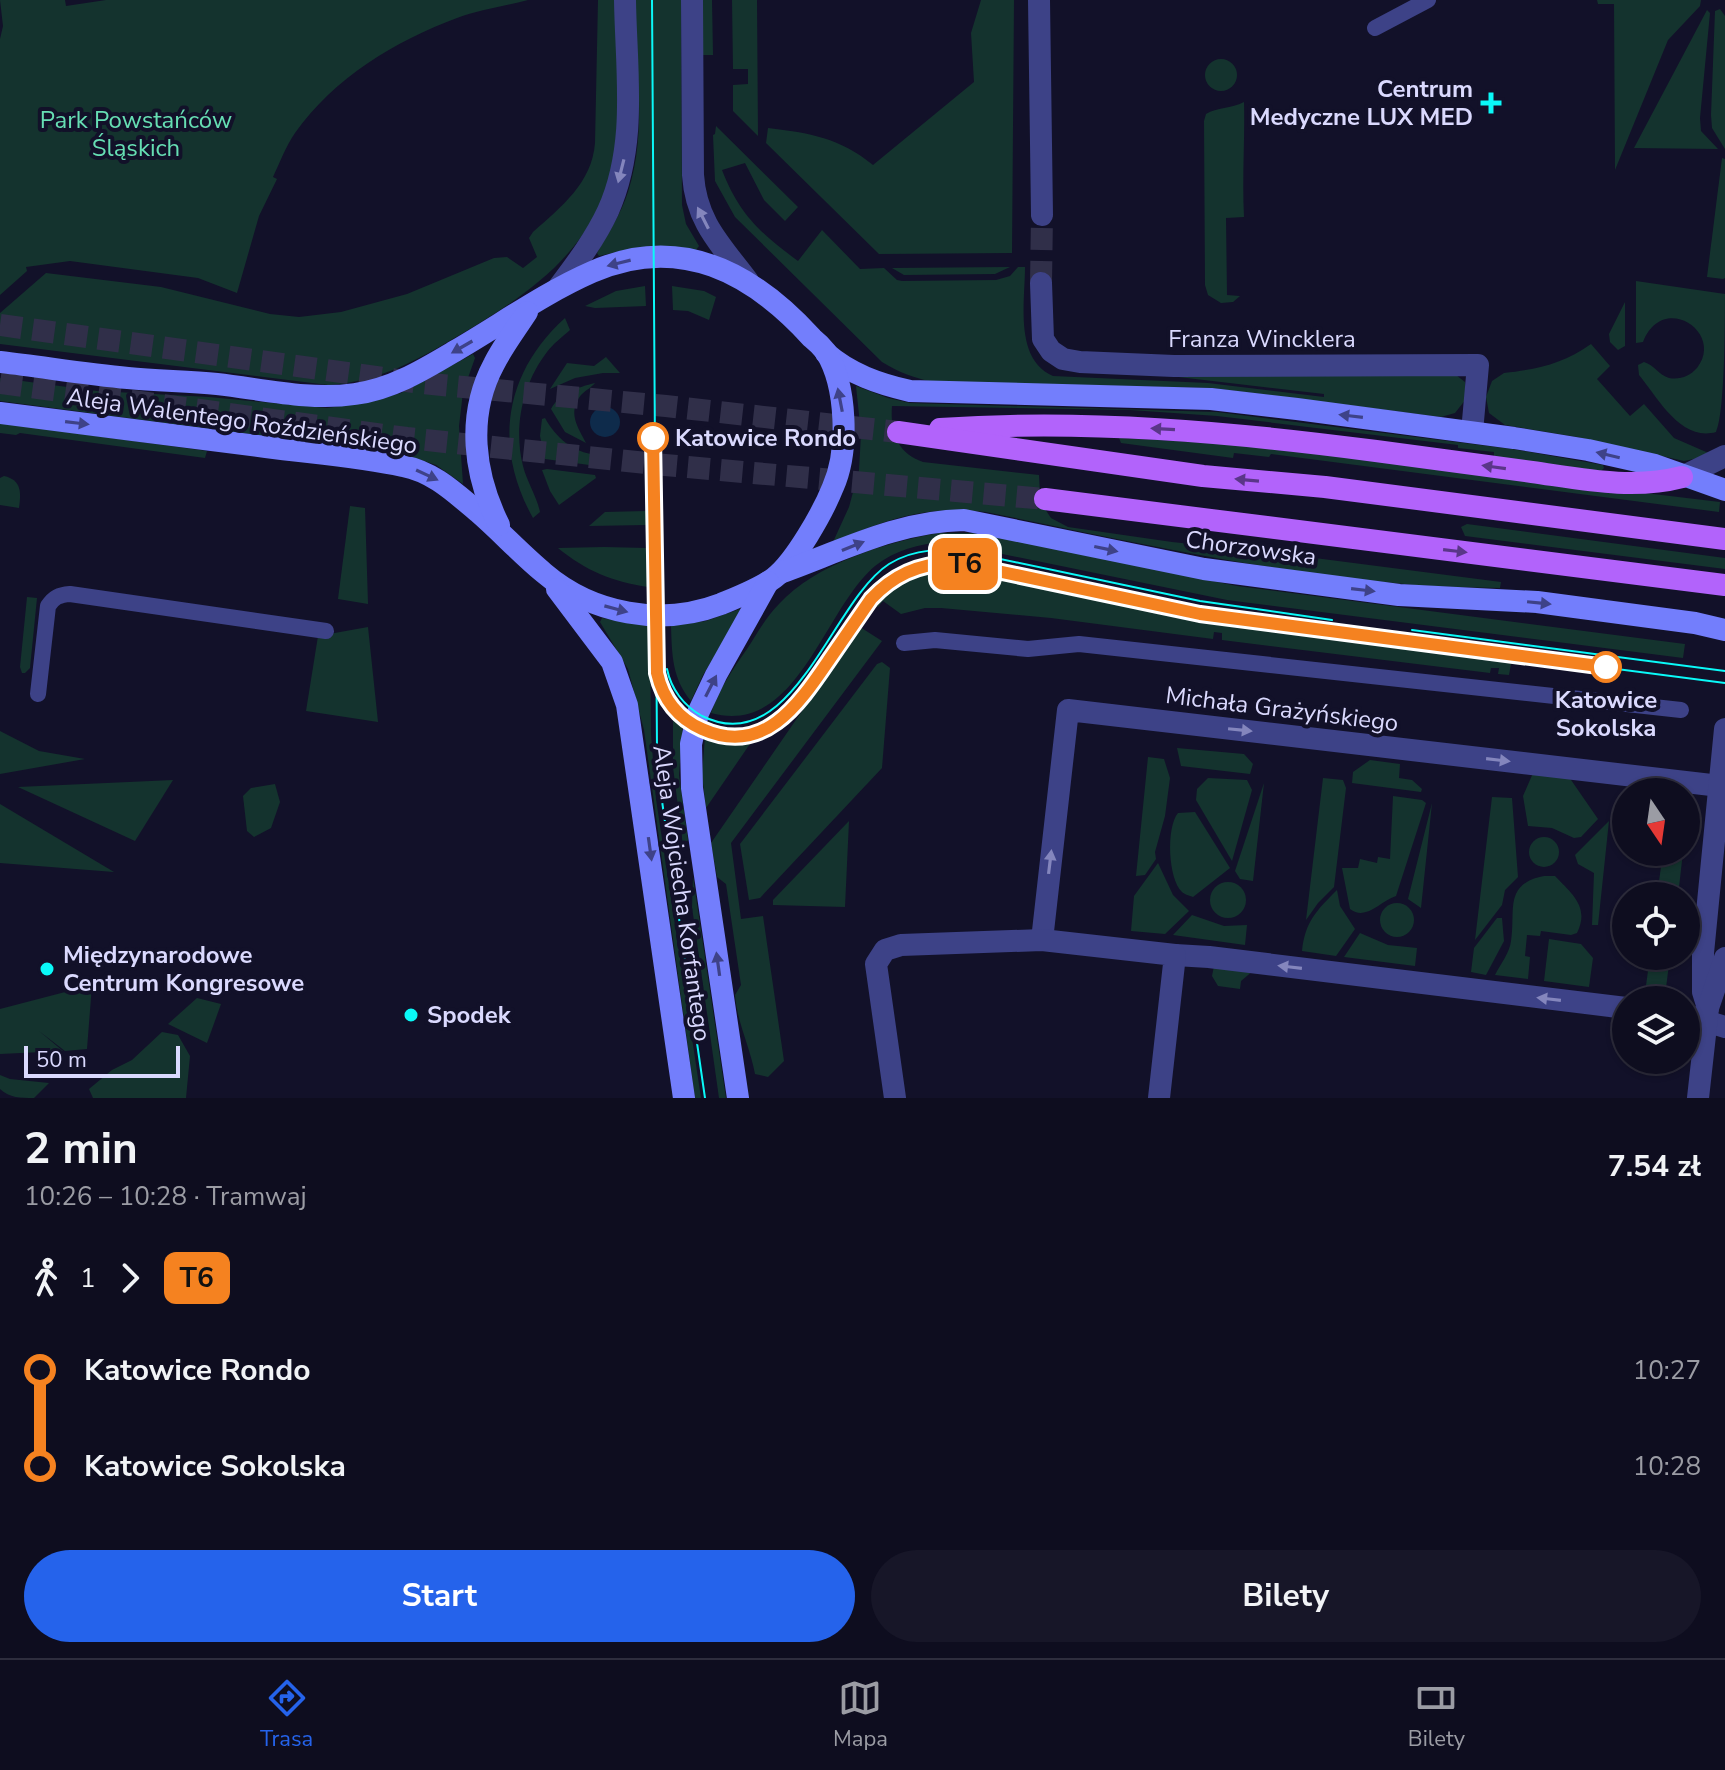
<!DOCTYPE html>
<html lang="pl">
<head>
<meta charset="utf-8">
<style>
	:root { --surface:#0e0d1f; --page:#171628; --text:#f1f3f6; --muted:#9b9ca4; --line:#2e2d3d; --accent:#2563eb }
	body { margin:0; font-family:"Nunito Sans",sans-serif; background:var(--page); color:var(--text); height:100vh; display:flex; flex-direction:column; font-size:30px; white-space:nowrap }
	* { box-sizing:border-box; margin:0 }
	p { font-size:26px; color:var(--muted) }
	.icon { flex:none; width:44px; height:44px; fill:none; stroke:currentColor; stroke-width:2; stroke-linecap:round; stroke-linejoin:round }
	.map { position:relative; height:1098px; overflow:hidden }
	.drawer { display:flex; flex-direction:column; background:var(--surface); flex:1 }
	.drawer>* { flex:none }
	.badge { padding:0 16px; border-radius:12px; font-size:28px; line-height:52px }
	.needle { width:52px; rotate:167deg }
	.tools { position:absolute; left:1612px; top:778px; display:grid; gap:16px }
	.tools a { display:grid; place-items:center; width:88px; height:88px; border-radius:50%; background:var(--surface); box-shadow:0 2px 6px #0004,0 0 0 2px var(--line); font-size:40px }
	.scale { position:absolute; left:24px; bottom:20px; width:156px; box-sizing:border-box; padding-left:8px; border:4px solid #dad9fe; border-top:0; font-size:22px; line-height:28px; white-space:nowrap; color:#dad9fe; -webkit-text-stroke:6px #121129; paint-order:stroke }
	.map>.badge { position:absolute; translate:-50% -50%; box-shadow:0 0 0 4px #fff }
	.legs { display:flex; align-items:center; gap:12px; height:88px; padding:0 24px; font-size:26px }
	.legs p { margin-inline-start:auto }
	.overview { display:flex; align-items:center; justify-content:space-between; height:136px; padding:0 24px }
	h1 { font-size:44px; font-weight:700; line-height:60px }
	.primary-button { display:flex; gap:16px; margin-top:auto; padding:16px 24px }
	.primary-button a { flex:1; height:92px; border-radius:48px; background:var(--accent); color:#fff; font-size:32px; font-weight:700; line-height:92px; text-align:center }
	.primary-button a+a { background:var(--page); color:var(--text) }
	ul { padding:0 24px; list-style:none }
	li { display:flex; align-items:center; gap:28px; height:96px; font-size:30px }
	li i { display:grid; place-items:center; width:12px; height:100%; margin:0 10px; background:currentColor }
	li i::after { content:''; width:20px; height:20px; margin:-10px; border:6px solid; border-radius:50%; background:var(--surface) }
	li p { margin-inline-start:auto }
	li:first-child i { background:linear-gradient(#0000 50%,currentColor 0) }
	li:last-child i { background:linear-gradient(currentColor 50%,#0000 0) }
	.tab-bar { display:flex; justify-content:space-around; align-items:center; height:112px; border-top:2px solid var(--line); background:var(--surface); font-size:22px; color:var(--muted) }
	.tab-bar a { display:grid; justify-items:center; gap:4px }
	.tab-bar .active { color:var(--accent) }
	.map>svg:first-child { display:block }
	.green { fill:#14332e }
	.water { fill:#0e2b4b }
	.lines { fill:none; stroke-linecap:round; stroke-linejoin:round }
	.minor-tunnel { stroke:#302f49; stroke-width:22; stroke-dasharray:22 11; stroke-linecap:butt }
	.primary-tunnel { stroke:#302f49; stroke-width:22; stroke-dasharray:22 11; stroke-linecap:butt }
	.pedestrian { stroke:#3d4287; stroke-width:16 }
	.minor { stroke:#3d4287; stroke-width:22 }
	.tertiary { stroke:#3d4287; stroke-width:22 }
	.secondary { stroke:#737efc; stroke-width:22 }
	.primary { stroke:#b263fb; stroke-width:22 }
	.tram { stroke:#0af9f8; stroke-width:2 }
	.oneway { fill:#8486bd }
	.oneway2 { fill:#3e4288 }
	.oneway3 { fill:#5a3688 }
	.line-1-casing { stroke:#fff; stroke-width:18 }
	.line-1 { stroke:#f58220; stroke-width:12 }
	.poi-dot { fill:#0af9f8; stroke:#121129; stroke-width:3 }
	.stop-1-dot { fill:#fff; stroke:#f58220; stroke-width:4 }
	.labels { text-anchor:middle; stroke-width:8; stroke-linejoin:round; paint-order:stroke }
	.poi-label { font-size:24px; font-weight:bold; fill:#dad9fe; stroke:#121129; text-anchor:start }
	.park-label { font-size:24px; fill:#66deb3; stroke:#121129 }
	.street-label { font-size:24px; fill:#dad9fe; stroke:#121129 }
	.stop-label { font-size:24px; font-weight:bold; fill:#dad9fe; stroke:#121129; text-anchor:start }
</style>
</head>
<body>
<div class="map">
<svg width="1725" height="1098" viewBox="0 0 1725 1098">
	<rect width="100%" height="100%" fill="#121129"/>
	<!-- green -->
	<g class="green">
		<path d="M0 0H65L66 6 106 0H528C505 6 479 10 457 18 395 41 334 78 295 133 286 146 280 162 273 177L277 179 259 216 237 293 198 278 70 261 26 267 27 271 0 295V39L3 26Z"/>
		<path d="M598 0H615C616 50 623 110 614 159 598 246 534 291 463 333 419 359 380 382 328 385L0 344V313L46 273 161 287 270 314 299 317 341 312 407 294 494 258 507 257 523 268 537 257 529 238 533 232C561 207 592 183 595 143Z"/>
		<path d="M632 0H681L682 205 686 224 699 246 696 250H625L599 256 597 253C608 233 621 214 628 192 648 131 636 62 632 0Z"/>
		<polygon points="698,0 712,0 713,55 698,55"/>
		<polygon points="732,0 757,0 758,136 733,111 733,85 748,84 748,69 733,69"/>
		<path d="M981 0H1014L1012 253 879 254 766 143 768 128C810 133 840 138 873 165L974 82 971 33Z"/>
		<polygon points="1701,0 1700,6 1668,40 1615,170 1614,4 1598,4 1597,0"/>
		<polygon points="1720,9 1725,16 1725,149 1712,128 1711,115 1715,11"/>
		<polygon points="1707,10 1710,13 1700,118 1701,131 1718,149 1634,148"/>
		<circle cx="1221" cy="75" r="16"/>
		<path d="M1244 102C1245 141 1242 178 1244 217L1226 218 1227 295 1240 296 1233 302 1221 303 1208 295 1205 285 1204 121 1206 114C1217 107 1231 109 1244 102Z"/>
		<path d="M716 126 798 207 785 221 764 200 745 163 722 170C739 214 760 233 798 261L822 230 860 269 884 268 897 280 902 281 996 280 1010 276 1018 267H1025C1025 302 1014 359 1053 376L1208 383 1324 397V394L1170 376 1456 375 1465 382 1466 399 1455 413 1441 417 1212 388 933 382C914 378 898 372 882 362L735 217 715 181 713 135 715 134Z"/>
		<polygon points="1722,158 1725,159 1725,278 1723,279 1707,277"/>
		<polygon points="1010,267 995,274 904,275 892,268"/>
		<path d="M1636 281 1725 294C1725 322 1725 414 1716 432 1681 442 1658 398 1639 375L1638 365 1644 362C1654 365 1659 375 1669 378 1680 380 1690 376 1697 368 1725 333 1663 291 1643 342L1636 343Z"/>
		<polygon points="645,286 646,306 595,308 585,306 616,291"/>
		<polygon points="672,286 704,291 716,297 709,320 688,311 673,310"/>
		<polygon points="1625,302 1625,346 1618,350 1610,342 1609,334"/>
		<path d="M565 318 570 330C562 337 553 344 547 352 523 383 513 427 523 466 527 482 537 497 540 512L533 518C493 447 504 373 565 318Z"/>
		<path d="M1591 344 1610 366 1597 379 1630 416 1644 404 1674 438 1713 455 1684 461 1577 437 1505 425 1489 413 1486 397 1492 381 1504 373C1538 369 1563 364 1591 344Z"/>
		<polygon points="473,354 475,358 463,392 459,426 463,484 436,465 403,454 0,401 0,378 97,391 209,397 327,408 369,402 401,393"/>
		<polygon points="606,357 620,373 603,373 575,378 550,389 567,363 594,366"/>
		<path d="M595 383C592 387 586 390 581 395 567 413 578 427 586 443L565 432 551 409C559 394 578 387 595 383Z"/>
		<path d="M856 386 888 398 910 403 1217 412 1512 449 1603 465 1604 468 1601 471 1494 457V452L1458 448V445L1217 416 1130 410 892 406C890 432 897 453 923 462L1039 475 1040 494 1045 509 1051 518 1068 527 1172 542 1276 553 1501 582 1500 588C1472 587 1443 587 1415 585 1270 573 1128 541 986 512 926 505 887 519 833 542L849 507 859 470 861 434Z"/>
		<path d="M545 418C556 438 573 452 596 455L604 467 545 459 540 436 542 419Z"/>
		<polygon points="0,423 207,451 205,458 20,433 16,435 0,433"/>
		<polygon points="1119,438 1234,444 1720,502 1719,512 1271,454 1269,457 1234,453 1233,458 1121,443"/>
		<polygon points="547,469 595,475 596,478 559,505 550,491 542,470"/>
		<path d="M4 476C22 480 21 493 19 508L0 505V478Z"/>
		<polygon points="350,506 365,508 368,604 338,599"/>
		<polygon points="646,511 646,525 589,526 605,512"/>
		<polygon points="1467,524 1725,558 1725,569 1465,536 1461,527"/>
		<path d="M939 533H976L1237 586 1677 643 1685 644 1683 658 1227 600 944 542C919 544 895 550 875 566 823 610 797 737 711 713 719 689 733 669 747 649 757 634 766 617 779 604 816 564 886 542 939 533Z"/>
		<path d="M604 547 647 548 648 587C613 582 586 571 558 548Z"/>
		<path d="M954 568 1194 619 1526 663V665L1511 664 1509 675 1498 674 1499 668H1491L1490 673 1222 640V633L1214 632 1213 639 1051 618 941 608H925L901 614 883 601 878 607 874 604C896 579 921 568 954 568Z"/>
		<polygon points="27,597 37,598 30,668 25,673 22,673 20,667"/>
		<path d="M740 609H743L703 675 691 701C672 678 672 655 671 626L706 621Z"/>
		<polygon points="602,618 650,626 651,734 656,799 701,1098 695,1098 644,730 628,669 600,622"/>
		<polygon points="368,627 378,722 306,711 318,636"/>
		<path d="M860 627 882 641 731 843 741 919 763 916 784 1061 768 1077 755 1074C750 1047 737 1022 735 995L741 985 726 884 717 877 711 843Z"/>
		<polygon points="882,662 890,668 882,768 760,898 749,900 740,844 877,664"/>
		<polygon points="673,718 683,725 679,775 688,840 683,846 673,767"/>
		<polygon points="0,731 39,751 85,759 0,774"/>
		<polygon points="705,736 720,741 754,738 706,808 702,775"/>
		<polygon points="1177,748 1244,754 1253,764 1250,774 1181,766"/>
		<polygon points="1148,757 1164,759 1170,778 1165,816 1155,852 1156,859 1145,875 1136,876"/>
		<polygon points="1370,760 1400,764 1399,778 1412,780 1422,789 1421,792 1352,783 1353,772"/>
		<polygon points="1533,773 1569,777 1598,819 1581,837 1574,838 1552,828 1528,826 1523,796"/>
		<polygon points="1208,778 1247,780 1252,790 1232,861 1196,800 1197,789"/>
		<polygon points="1323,778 1343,780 1346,788 1334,887 1318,903 1306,920"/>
		<polygon points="173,780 135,841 18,787"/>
		<polygon points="1264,783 1253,881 1240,879 1235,871"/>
		<polygon points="275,784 280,802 271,828 254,837 247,831 243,796 251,788"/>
		<path d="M1393 796 1422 800 1426 803 1396 896C1379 902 1366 921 1350 909L1342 868H1358L1360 859 1377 863 1378 857 1390 859Z"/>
		<polygon points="1492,797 1512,798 1518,877 1505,890 1502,905 1475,940"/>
		<polygon points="1432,803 1421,908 1408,899"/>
		<polygon points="0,804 114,872 0,863"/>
		<path d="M1195 812 1230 868 1193 897C1190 896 1184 894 1182 892 1168 879 1166 827 1178 813Z"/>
		<polygon points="849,821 845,907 773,905 773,900"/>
		<polygon points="1609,821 1598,925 1592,925 1594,873 1578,864 1575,855"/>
		<circle cx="1544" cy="852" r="15"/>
		<polygon points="1663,852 1683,852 1678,896 1657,896"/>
		<polygon points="1158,863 1173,895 1189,911 1165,934 1131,931 1134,896"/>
		<path d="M1544 876H1555C1572 894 1590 907 1577 933L1571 935 1541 931 1540 936 1527 935 1525 956 1530 957 1528 979 1495 975C1500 965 1510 952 1511 941 1516 911 1503 884 1544 876Z"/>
		<polygon points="693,877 726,1098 719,1098 692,907"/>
		<circle cx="1228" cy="900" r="18"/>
		<path d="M1337 890 1340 906 1355 929 1336 956 1302 951C1305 922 1316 911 1337 890Z"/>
		<circle cx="1397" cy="920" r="17"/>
		<polygon points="1192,915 1224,926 1247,925 1245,945 1173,935"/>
		<polygon points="1497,918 1502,918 1504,941 1486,975 1471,972 1474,948"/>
		<polygon points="1360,933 1388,945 1417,948 1415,966 1344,957"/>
		<polygon points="1549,939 1581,944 1593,958 1589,987 1544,981"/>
		<polygon points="1650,956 1670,956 1665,996 1645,993"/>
		<polygon points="1214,966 1254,970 1241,981 1240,989 1218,986 1212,976"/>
		<polygon points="92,985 87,1049 65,1051 39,1031 63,1051 0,1054 0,1009"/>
		<polygon points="197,998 221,1004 207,1043 168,1024"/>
		<polygon points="162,1032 178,1035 190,1056 186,1098 93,1098 89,1089 112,1070 132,1060"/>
		<path d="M0 1075 10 1079 49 1083 34 1098C20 1098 10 1098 0 1089Z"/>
	</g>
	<!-- water -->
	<circle class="water" cx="605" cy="422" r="15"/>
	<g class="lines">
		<!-- minor-tunnel -->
		<polyline class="minor-tunnel" points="1041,283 1042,215"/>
		<!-- primary-tunnel -->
		<g class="primary-tunnel">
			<polyline points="0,325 421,383 666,406 898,432"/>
			<polyline points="0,383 407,438 665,465 1045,499"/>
		</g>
		<!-- pedestrian -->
		<g class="pedestrian">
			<polyline points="1375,28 1428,0"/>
			<polyline points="904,643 935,640 1028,649 1079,644 1681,710"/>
			<path d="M38 694 48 606C54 597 59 595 70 594L326 631"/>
		</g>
		<!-- minor -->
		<g class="minor">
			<path d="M692 0 693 175C696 222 721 245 748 281"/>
			<polyline points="1039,0 1042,215"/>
			<polyline points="1041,283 1043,339 1051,351 1063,359 1080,362 1174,366 1478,365 1472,432"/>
			<polyline points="1042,940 1068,710 1720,786"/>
			<polyline points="1175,955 1209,957 1626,1008"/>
			<polyline points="1686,1015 1725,1027"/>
			<polyline points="895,1098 876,964 885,950 901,945 1042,940 1175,955 1159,1098"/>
		</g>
		<!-- tertiary -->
		<g class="tertiary">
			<path d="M558 288C576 264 595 239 608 211 638 144 626 71 625 0"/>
			<polyline points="1682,477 1725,456"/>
			<polyline points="1708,1008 1703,992 1703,953 1725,729"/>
			<polyline points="1698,1098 1708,1008 1725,958"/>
		</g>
		<!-- secondary -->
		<g class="secondary">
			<path d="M826 353C850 374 879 384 910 391L1211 399 1297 409 1514 438 1588 450 1655 465 1725 490"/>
			<path d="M0 362C43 367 85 374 128 378 158 381 187 381 217 384 262 389 310 401 355 394 392 389 423 370 455 351 500 325 544 293 592 272 680 233 753 273 812 338 817 342 822 347 826 352 847 386 849 451 833 487 823 512 795 562 774 578 759 589 738 597 721 604 661 627 592 614 544 573 521 554 501 532 478 512 455 493 434 472 403 466 359 456 311 453 266 447 177 436 89 424 0 413"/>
			<path d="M499 525C474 475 466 416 494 364 503 346 516 329 527 312"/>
			<path d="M780 573C841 551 898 521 964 520L1204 569 1399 595 1537 602 1695 623 1725 630"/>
			<polyline points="557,589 612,662 627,705 684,1098"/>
			<polyline points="738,1098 692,788 691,744 698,713 716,675 768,582"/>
		</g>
		<!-- primary -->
		<g class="primary">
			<path d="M940 429C1085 419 1232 432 1376 451 1428 458 1480 465 1532 472 1582 479 1632 490 1682 477"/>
			<polyline points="898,432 1203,476 1325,487 1725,539"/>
			<polyline points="1045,499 1725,585"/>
		</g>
		<!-- tram -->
		<g class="tram">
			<polyline points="652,0 657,750 662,801 705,1098"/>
			<polyline points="1412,630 1725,671"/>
			<path d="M656 657C659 688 669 712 698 727 760 759 799 704 829 660 843 639 857 619 871 599 894 574 920 563 953 562L1229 619 1725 683"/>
			<path d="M667 669C671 689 684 706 702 716 793 761 831 601 889 564 915 548 943 548 972 553L1200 601 1332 620"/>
		</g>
	</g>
	<!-- one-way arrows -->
	<defs><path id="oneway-solid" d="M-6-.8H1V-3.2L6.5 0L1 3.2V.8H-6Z" transform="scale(2)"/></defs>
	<g class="oneway">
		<use href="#oneway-solid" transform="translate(621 171) rotate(104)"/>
		<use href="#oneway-solid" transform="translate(703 218) rotate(-117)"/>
		<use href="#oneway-solid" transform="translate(1240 730) rotate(6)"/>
		<use href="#oneway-solid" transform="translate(1498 760) rotate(7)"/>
		<use href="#oneway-solid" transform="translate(1050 862) rotate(-83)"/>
		<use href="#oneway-solid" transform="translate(1290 967) rotate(-173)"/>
		<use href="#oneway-solid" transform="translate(1549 999) rotate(-173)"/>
	</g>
	<g class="oneway2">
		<use href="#oneway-solid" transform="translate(619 263) rotate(166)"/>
		<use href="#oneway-solid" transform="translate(462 347) rotate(150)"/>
		<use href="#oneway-solid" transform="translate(840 400) rotate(-101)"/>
		<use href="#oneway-solid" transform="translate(1351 416) rotate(-173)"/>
		<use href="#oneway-solid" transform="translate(77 423) rotate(7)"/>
		<use href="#oneway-solid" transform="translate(1608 455) rotate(-167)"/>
		<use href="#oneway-solid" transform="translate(427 475) rotate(25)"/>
		<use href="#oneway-solid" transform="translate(853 546) rotate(-22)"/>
		<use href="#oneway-solid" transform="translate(1106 549) rotate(12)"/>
		<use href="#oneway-solid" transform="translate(1363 590) rotate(7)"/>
		<use href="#oneway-solid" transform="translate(1539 603) rotate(6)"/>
		<use href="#oneway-solid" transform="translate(616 609) rotate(15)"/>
		<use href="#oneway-solid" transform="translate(711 686) rotate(-63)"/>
		<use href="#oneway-solid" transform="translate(650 849) rotate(82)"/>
		<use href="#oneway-solid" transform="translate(718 964) rotate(-98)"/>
	</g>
	<g class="oneway3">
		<use href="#oneway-solid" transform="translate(1163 429) rotate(-177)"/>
		<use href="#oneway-solid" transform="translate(1494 467) rotate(-172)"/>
		<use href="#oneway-solid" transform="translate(1247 480) rotate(-175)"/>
		<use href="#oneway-solid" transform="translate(1455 551) rotate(7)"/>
	</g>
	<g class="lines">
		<defs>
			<path id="line-1" d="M653 438 657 673C663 699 677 718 702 729 764 757 799 704 829 660 843 640 857 619 871 599 898 570 930 559 969 565L1200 614 1606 667"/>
		</defs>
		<!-- line-1 casing -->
		<use href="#line-1" class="line-1-casing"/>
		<!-- line-1 -->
		<use href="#line-1" class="line-1"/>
	</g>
	<!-- markers -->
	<g class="poi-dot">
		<path d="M1487 91h8v8h8v8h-8v8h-8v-8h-8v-8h8z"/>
		<circle cx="47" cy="969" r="8"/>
		<circle cx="411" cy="1015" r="8"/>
	</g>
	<g class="stop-1-dot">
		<circle cx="653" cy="438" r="14"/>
		<circle cx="1606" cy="667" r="14"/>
	</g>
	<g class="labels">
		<!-- poi labels -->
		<g class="poi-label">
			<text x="1473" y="97" text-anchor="end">Centrum<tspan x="1473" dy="28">Medyczne LUX MED</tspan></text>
			<text x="63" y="963">Międzynarodowe<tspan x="63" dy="28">Centrum Kongresowe</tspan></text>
			<text x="427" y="1023">Spodek</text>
		</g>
		<!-- park labels -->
		<g class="park-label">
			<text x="136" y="128">Park Powstańców<tspan x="136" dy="28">Śląskich</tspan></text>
		</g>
		<!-- street labels -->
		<g class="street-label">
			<text x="1262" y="347">Franza Wincklera</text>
			<text transform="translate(242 421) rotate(8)" y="8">Aleja Walentego Roździeńskiego</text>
			<text transform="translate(1251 548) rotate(8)" y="8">Chorzowska</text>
			<text transform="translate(1282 709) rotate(7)" y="8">Michała Grażyńskiego</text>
			<text transform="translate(682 893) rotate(82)" y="8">Aleja Wojciecha Korfantego</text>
		</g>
		<!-- stop labels -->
		<g class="stop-label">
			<text x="675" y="446">Katowice Rondo</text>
			<text x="1606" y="708" text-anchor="middle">Katowice<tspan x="1606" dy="28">Sokolska</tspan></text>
		</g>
	</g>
</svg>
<div class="tools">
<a><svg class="needle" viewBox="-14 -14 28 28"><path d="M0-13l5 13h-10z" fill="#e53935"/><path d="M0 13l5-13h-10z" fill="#9b9ca4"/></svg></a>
<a><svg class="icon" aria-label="locate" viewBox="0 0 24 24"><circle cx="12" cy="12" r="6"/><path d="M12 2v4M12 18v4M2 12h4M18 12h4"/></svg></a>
<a><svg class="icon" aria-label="layers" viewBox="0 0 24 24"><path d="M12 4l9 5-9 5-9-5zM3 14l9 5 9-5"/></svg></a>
</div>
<div class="scale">50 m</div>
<b class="badge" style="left:965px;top:564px;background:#f58220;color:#111">T6</b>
</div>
<section class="drawer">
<div class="overview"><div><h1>2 min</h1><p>10:26 – 10:28 · Tramwaj</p></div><b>7.54 zł</b></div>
<div class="legs"><svg class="icon" aria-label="walk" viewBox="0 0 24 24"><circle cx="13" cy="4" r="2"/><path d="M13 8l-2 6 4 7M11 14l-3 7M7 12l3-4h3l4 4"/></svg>1<svg class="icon" aria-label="forward" viewBox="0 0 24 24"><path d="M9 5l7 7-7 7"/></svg><b class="badge" style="background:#f58220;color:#111">T6</b></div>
<ul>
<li><i style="color:#f58220"></i><b>Katowice Rondo</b><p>10:27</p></li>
<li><i style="color:#f58220"></i><b>Katowice Sokolska</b><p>10:28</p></li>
</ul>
<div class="primary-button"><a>Start</a><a>Bilety</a></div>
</section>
<nav class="tab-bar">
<a class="active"><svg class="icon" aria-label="directions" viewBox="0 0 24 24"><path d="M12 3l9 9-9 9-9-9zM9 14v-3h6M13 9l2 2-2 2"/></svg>Trasa</a>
<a><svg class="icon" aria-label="map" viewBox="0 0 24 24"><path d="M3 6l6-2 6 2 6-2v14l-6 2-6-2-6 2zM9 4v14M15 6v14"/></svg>Mapa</a>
<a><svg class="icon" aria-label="tickets" viewBox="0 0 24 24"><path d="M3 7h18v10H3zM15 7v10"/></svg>Bilety</a>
</nav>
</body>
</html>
